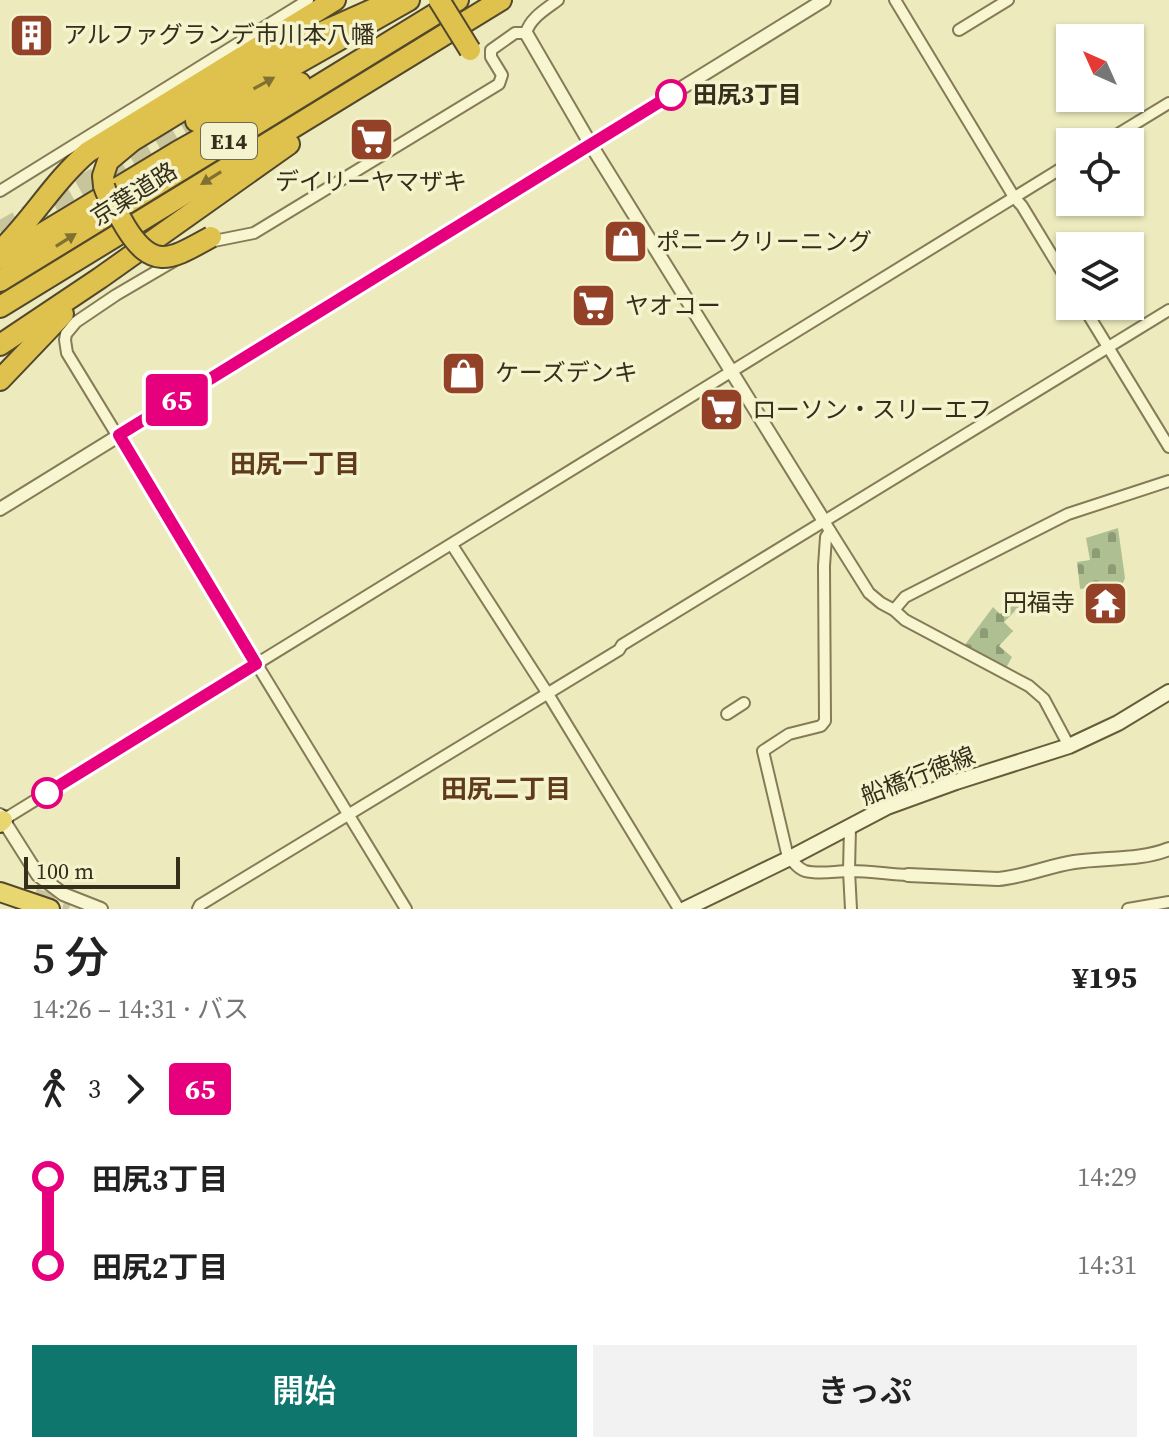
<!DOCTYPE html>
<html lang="ja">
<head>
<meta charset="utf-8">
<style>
	:root { --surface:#fff; --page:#f2f2f2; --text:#222; --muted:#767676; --accent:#0f766e }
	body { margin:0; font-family:"Source Serif 4","Noto Sans JP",serif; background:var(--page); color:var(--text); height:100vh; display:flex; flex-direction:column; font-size:30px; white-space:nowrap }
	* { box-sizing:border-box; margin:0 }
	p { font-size:26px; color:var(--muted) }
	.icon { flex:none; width:44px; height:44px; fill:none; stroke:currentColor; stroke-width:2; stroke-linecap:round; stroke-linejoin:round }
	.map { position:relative; height:909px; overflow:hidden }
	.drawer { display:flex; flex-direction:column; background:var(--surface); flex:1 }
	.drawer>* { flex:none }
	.badge { padding:0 16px; border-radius:6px; font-size:28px; line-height:52px }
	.needle { width:52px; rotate:315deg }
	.fabs { position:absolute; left:1056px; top:24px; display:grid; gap:16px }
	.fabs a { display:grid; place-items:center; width:88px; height:88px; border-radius:0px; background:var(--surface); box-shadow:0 2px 6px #0004; font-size:40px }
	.scale { position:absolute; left:24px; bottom:20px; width:156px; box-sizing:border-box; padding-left:8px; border:4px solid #342e1b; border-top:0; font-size:22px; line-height:28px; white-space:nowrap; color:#342e1b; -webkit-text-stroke:6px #f5f3cd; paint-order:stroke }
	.map>.badge { position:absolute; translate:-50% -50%; box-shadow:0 0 0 4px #fff }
	.legs { display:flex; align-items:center; gap:12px; height:88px; padding:0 32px; font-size:26px }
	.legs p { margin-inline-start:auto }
	.overview { display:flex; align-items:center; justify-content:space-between; height:136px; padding:0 32px }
	h1 { font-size:44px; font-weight:600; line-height:60px }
	.primary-button { display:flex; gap:16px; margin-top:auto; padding:16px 32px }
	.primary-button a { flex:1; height:92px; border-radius:0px; background:var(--accent); color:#fff; font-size:32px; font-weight:600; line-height:92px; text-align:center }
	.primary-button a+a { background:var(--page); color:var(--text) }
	ul { padding:0 32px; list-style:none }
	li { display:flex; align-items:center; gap:28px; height:88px; font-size:30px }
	li i { display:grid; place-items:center; width:12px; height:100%; margin:0 10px; background:currentColor }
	li i::after { content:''; width:20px; height:20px; margin:-10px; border:6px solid; border-radius:50%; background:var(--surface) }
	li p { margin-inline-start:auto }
	li:first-child i { background:linear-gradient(#0000 50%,currentColor 0) }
	li:last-child i { background:linear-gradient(currentColor 50%,#0000 0) }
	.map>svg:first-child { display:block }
	.cemetery { fill:url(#cemetery-stones) }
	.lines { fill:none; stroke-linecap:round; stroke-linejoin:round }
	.motorway-tunnel { stroke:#c8c59d; stroke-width:20; stroke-dasharray:20 10; stroke-linecap:butt }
	.minor-casing { stroke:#857b57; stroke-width:14 }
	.tertiary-casing { stroke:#857b57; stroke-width:16 }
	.secondary-casing { stroke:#665c3a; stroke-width:18 }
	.trunk-casing { stroke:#52472b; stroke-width:22 }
	.motorway-casing { stroke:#52472b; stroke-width:24 }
	.minor { stroke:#f8f6d0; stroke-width:10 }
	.tertiary { stroke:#f8f6d0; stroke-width:12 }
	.secondary { stroke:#f8f6d0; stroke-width:14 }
	.trunk { stroke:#e8d770; stroke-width:18 }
	.motorway { stroke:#dec24d; stroke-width:20 }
	.motorway-bridge-casing { stroke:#52472b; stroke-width:24; stroke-linecap:butt }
	.motorway-bridge { stroke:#dec24d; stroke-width:20 }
	.oneway { fill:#807132 }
	.line-1-casing { stroke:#fff; stroke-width:18 }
	.line-1 { stroke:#e6007e; stroke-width:12 }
	.stop-1-dot { fill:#fff; stroke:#e6007e; stroke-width:4 }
	.labels { text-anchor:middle; stroke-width:7; stroke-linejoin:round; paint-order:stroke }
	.shield { fill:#f5f3cd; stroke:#6e6950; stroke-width:2 }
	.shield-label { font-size:22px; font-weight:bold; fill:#342e1b }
	.poi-label { font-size:24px; fill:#342e1b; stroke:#f5f3cd; text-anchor:start }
	.stop-label { font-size:24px; font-weight:bold; fill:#342e1b; stroke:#f5f3cd; text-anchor:start }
	.street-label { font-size:24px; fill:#342e1b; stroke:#f5f3cd }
	.neighbourhood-label { font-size:26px; font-weight:bold; fill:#603b1b; stroke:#f5f3cd }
</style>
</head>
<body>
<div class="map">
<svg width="1169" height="909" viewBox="0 0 1169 909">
	<defs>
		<pattern id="cemetery-stones" width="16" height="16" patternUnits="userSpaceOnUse" patternTransform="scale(2)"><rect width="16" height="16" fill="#aebf92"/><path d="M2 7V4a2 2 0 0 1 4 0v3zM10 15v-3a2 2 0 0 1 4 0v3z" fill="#8e9c76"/></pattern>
	</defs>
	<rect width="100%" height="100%" fill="#edebbe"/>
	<!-- cemetery -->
	<g class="cemetery">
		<polygon points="1118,528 1125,578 1123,583 1080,589 1077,562 1090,560 1086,538"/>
		<polygon points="1016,603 1019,607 1004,622 1013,631 999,646 1012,657 1006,668 964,646 993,607 1000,614"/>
	</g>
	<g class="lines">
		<!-- motorway-tunnel -->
		<g class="motorway-tunnel">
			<polyline points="0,231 196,121"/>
			<polyline points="34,898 69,909"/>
		</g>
		<defs>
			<g id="minor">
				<polyline points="895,0 1014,197 1022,206 1070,285"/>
				<polyline points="959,30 1008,0"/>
				<polyline points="1105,142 1169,103"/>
				<polyline points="0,191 308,0"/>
				<path d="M209 242 254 233 499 84 502 75 491 57V50L515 33H526C530 18 546 9 558 0"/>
				<polyline points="174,261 116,295 76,322 66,334 65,340 67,353 406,909"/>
				<polyline points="1083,306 1169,447"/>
				<polyline points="827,526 869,593 881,603 894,610 905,620 1029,686 1044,699 1069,746"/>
				<path d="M830 531 826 537 824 566 825 721 821 726 789 734 763 751 787 853C792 861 797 868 805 871 820 875 835 871 850 871 869 871 889 874 908 875"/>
				<polyline points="452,545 548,694 679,909"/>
				<polyline points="894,610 905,597 1068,514 1169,481"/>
				<polyline points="727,714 744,703"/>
				<polyline points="3,820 1070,163"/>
				<polyline points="850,827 849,871 851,909"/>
				<path d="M198 909 200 905C339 819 480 736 619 650L622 645 1169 310"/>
				<polyline points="1128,909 1169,902"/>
			</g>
			<g id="tertiary">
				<polyline points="526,33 591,145 824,521"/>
				<polyline points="0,509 824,0"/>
				<polyline points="0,815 38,875 63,894 101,909"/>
				<path d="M908 875 998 879C1024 877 1048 866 1074 862 1105 857 1139 861 1169 849"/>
			</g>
			<polyline id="secondary" points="685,909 790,858 887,807 956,782 1069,746 1118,723 1169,692"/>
			<g id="trunk">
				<polyline points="0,823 3,820"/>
				<polyline points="0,892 50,909"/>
			</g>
			<g id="motorway">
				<polyline points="196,121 409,0"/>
				<polyline points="104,186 103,176 108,161 132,141 271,56 300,42 394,0"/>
				<path d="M0 251C33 219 53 182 88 152L335 0"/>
				<polyline points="0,259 177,152 300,83"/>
				<polyline points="0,281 458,0"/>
				<polyline points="0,307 501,0"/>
				<polyline points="0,345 100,278 289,144"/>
				<polyline points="0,380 63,314"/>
			</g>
		</defs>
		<!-- minor casing -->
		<use href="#minor" class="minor-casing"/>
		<!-- tertiary casing -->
		<use href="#tertiary" class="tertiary-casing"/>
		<!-- secondary casing -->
		<use href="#secondary" class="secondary-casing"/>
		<!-- trunk casing -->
		<use href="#trunk" class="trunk-casing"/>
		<!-- motorway casing -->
		<use href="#motorway" class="motorway-casing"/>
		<!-- minor -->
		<use href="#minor" class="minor"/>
		<!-- tertiary -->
		<use href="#tertiary" class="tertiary"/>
		<!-- secondary -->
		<use href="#secondary" class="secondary"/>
		<!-- trunk -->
		<use href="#trunk" class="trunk"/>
		<!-- motorway -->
		<use href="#motorway" class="motorway"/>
		<defs>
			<g id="motorway-bridge">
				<polyline points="439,0 470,50"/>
				<path d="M104 186C108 200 118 213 125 226 153 272 171 259 211 237"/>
			</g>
		</defs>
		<!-- motorway-bridge casing -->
		<use href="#motorway-bridge" class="motorway-bridge-casing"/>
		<!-- motorway-bridge -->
		<use href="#motorway-bridge" class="motorway-bridge"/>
	</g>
	<!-- one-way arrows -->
	<defs><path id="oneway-solid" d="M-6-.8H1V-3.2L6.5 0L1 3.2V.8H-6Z" transform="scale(2)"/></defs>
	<g class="oneway">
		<use href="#oneway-solid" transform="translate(264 83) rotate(-29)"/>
		<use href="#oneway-solid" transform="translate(211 178) rotate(148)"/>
		<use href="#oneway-solid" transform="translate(66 240) rotate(-32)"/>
	</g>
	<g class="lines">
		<defs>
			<polyline id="line-1" points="47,793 256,664 119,435 671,95"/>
		</defs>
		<!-- line-1 casing -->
		<use href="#line-1" class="line-1-casing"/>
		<!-- line-1 -->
		<use href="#line-1" class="line-1"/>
	</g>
	<!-- icons -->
	<defs>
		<symbol id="building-square" viewBox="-11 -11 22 22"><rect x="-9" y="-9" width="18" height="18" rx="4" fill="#934227" stroke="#f5f3cd"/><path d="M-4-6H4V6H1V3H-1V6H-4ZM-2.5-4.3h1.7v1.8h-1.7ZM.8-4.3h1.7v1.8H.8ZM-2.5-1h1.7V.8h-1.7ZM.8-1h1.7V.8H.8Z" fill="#fff"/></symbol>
		<symbol id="supermarket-square" viewBox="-11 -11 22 22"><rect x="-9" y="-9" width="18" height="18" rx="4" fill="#934227" stroke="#f5f3cd"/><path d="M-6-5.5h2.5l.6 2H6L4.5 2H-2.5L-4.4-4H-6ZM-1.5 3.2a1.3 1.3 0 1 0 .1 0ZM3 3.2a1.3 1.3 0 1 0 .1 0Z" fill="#fff"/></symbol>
		<symbol id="shop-square" viewBox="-11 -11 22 22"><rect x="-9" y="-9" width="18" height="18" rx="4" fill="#934227" stroke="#f5f3cd"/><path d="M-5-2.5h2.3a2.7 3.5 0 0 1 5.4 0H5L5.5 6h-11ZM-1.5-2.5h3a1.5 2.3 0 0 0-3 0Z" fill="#fff"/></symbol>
		<symbol id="temple-square" viewBox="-11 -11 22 22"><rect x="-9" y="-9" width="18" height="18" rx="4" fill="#934227" stroke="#f5f3cd"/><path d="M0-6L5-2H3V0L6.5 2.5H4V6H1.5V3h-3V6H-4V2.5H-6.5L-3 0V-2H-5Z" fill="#fff"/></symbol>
	</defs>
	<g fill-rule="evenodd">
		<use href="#building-square" x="6" y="10" width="51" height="51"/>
		<use href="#supermarket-square" x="346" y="114" width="51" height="51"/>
		<use href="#shop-square" x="600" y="216" width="51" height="51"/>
		<use href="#supermarket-square" x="568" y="280" width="51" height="51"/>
		<use href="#shop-square" x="438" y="348" width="51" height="51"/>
		<use href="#supermarket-square" x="696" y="384" width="51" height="51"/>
		<use href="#temple-square" x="1080" y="578" width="51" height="51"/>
	</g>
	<!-- markers -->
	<g class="stop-1-dot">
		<circle cx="671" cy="95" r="14"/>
		<circle cx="47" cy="793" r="14"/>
	</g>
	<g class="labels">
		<!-- shield labels -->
		<rect class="shield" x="201" y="123" width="56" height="36" rx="6"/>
		<g class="shield-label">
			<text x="229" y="149">E14</text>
		</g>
		<!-- poi labels -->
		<g class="poi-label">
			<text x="63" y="43">アルファグランデ市川本八幡</text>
			<text x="371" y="190" text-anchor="middle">デイリーヤマザキ</text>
			<text x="656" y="250">ポニークリーニング</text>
			<text x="625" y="314">ヤオコー</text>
			<text x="495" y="381">ケーズデンキ</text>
			<text x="752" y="418">ローソン・スリーエフ</text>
			<text x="1075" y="611" text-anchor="end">円福寺</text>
		</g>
		<!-- stop labels -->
		<g class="stop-label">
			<text x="693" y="103">田尻3丁目</text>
		</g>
		<!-- street labels -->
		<g class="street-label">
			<text transform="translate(134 194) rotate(-32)" y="8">京葉道路</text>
			<text transform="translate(918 776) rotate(-21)" y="8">船橋行徳線</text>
		</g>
		<!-- neighbourhood labels -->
		<g class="neighbourhood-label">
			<text x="295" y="473">田尻一丁目</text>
			<text x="506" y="798">田尻二丁目</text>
		</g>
	</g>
</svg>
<div class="fabs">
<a><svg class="needle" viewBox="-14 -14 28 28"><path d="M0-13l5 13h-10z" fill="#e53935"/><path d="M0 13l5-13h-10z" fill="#767676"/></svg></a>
<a><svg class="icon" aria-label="locate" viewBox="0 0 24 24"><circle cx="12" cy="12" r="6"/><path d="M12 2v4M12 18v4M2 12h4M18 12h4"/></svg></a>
<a><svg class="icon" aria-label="layers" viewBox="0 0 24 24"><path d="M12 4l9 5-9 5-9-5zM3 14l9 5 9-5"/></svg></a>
</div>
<div class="scale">100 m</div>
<b class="badge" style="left:177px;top:400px;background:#e6007e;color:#fff">65</b>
</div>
<section class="drawer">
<div class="overview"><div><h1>5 分</h1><p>14:26 – 14:31 · バス</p></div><b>¥195</b></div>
<div class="legs"><svg class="icon" aria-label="walk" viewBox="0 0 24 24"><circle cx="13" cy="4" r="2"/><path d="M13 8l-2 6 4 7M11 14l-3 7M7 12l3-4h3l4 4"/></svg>3<svg class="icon" aria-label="forward" viewBox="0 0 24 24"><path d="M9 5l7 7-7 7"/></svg><b class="badge" style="background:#e6007e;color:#fff">65</b></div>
<ul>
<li><i style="color:#e6007e"></i><b>田尻3丁目</b><p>14:29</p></li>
<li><i style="color:#e6007e"></i><b>田尻2丁目</b><p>14:31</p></li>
</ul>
<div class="primary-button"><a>開始</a><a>きっぷ</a></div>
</section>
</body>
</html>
